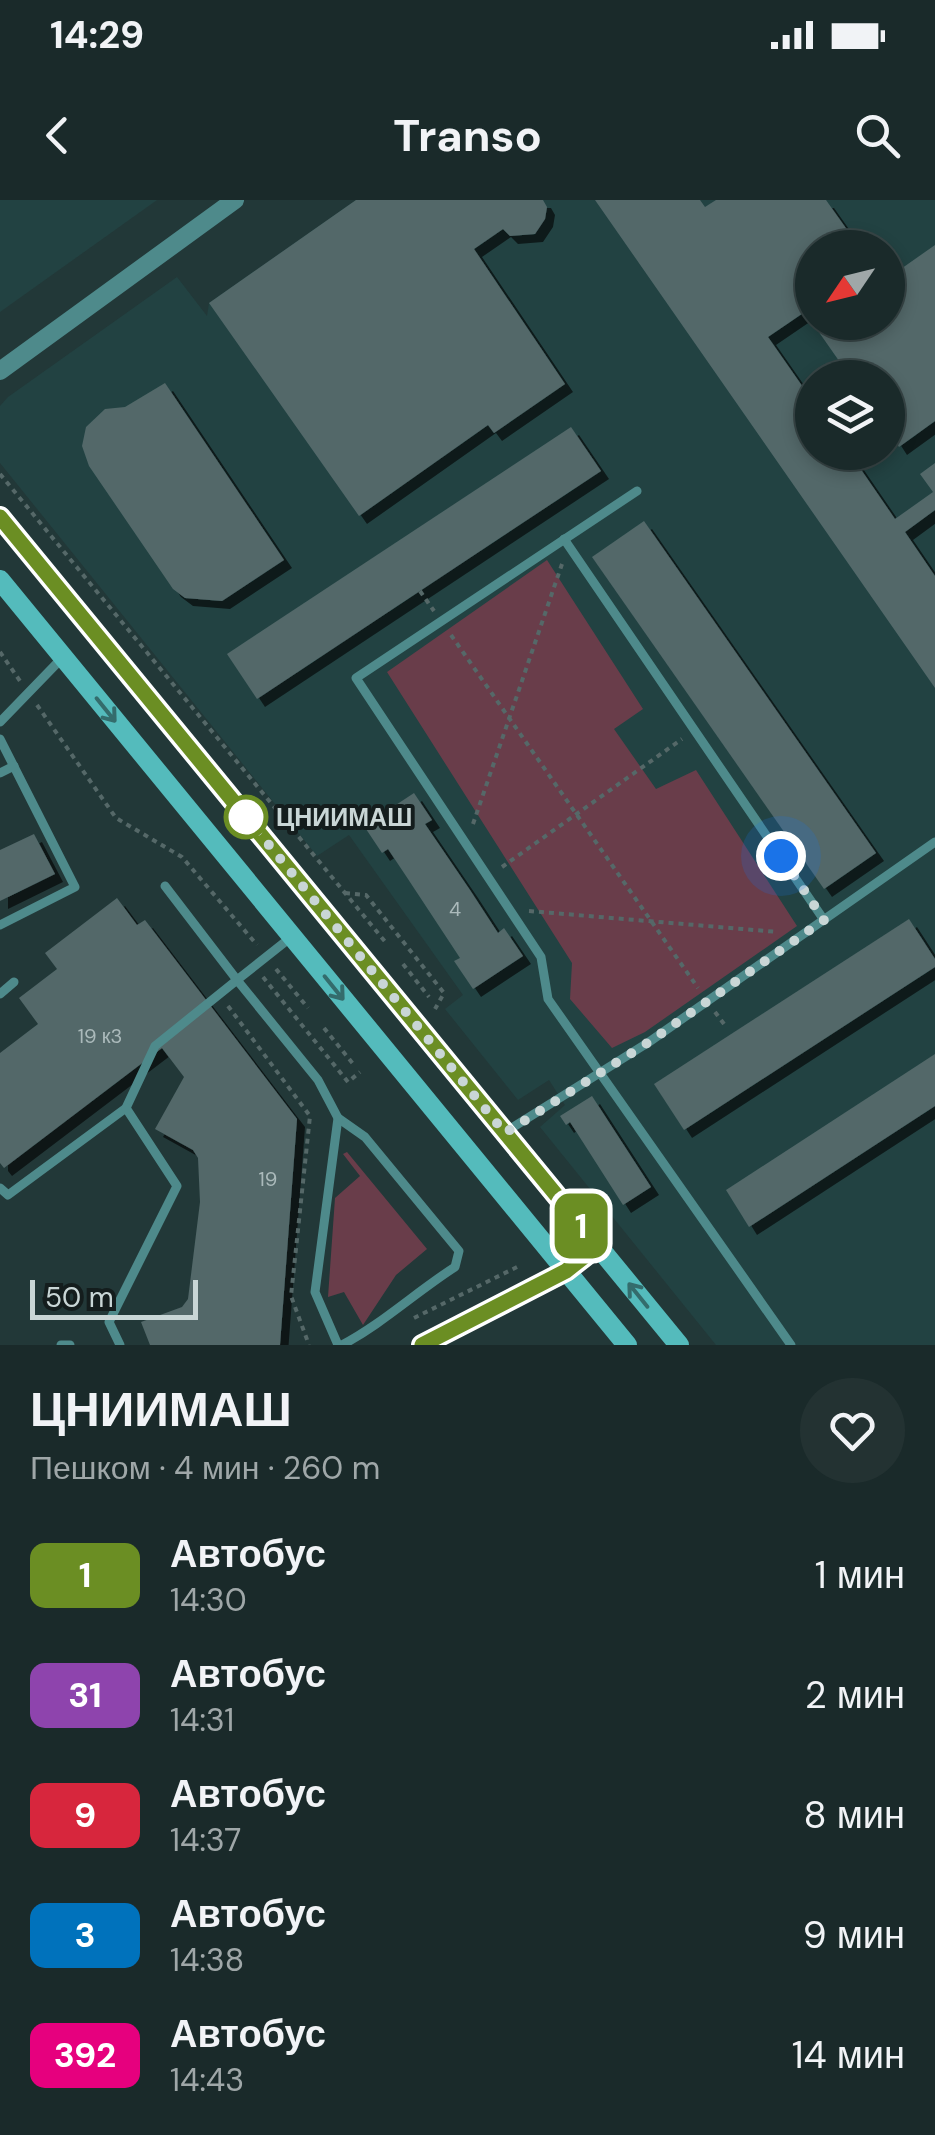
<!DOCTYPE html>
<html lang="ru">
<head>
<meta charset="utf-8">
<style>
	:root { --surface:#1a2a2a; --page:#233232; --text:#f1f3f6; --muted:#9fa7a8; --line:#384647 }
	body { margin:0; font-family:"DM Sans",sans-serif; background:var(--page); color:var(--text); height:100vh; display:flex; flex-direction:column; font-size:38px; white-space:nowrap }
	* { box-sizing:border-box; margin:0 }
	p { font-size:32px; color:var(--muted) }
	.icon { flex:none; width:55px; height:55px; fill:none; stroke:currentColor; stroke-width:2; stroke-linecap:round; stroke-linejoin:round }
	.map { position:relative; height:1145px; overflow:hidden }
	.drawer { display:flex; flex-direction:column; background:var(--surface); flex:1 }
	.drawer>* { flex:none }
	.badge { padding:0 20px; border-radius:15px; font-size:35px; line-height:65px }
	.needle { width:65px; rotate:235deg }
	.fabs { position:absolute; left:795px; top:30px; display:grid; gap:20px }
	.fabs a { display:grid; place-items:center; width:110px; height:110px; border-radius:50%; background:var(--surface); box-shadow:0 5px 15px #0003,0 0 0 2px var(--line); font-size:50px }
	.scale { position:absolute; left:30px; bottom:25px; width:168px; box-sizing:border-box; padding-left:10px; border:5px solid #c9d6d6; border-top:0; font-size:28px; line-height:35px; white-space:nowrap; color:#c9d6d6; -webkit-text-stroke:8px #141d1d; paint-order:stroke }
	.you { position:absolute; width:50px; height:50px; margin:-25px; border:8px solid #fff; border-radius:50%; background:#1a73e8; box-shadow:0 0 0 15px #1a73e833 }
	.map>.badge { position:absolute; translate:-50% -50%; box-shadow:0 0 0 5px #fff }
	.round { display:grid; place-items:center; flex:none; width:105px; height:105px; border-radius:52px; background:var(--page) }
	.overview { display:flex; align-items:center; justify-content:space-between; height:170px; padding:0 30px }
	h1 { font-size:48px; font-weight:700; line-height:75px }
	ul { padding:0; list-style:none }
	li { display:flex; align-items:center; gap:30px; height:120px; padding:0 30px }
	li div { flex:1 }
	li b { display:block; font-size:38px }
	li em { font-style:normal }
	li .badge { min-width:110px; font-weight:700; text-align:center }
	.status { display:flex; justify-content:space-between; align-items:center; height:70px; padding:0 50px; background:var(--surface); direction:ltr }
	.status svg { height:28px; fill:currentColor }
	header { display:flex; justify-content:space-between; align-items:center; height:130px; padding:0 30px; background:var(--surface); font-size:45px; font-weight:700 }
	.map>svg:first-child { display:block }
	.built { fill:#224242; fill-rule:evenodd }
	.green { fill:#693d4a }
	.building { fill:#526869; filter:url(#shadow) }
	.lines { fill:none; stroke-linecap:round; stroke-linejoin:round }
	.path { stroke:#556868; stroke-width:4; stroke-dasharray:5 5; stroke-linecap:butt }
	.lane { stroke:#4e8a8b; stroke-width:9 }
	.street { stroke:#4e8a8b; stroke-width:18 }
	.secondary { stroke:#54bbbc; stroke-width:20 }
	.oneway { stroke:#346c6c }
	.line-casing { stroke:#fff; stroke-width:22 }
	.line { stroke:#6b8e23; stroke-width:15 }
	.walk { stroke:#c9d6d6; stroke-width:10; stroke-dasharray:0 18 }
	.stop-dot { fill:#fff; stroke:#6b8e23; stroke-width:5 }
	.labels { text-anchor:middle; stroke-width:8; stroke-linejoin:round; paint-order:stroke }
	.number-label { font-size:20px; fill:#abbabb }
	.stop-label { font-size:25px; font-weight:bold; fill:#c9d6d6; stroke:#141d1d; text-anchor:start }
</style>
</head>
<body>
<div class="status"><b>14:29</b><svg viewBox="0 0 49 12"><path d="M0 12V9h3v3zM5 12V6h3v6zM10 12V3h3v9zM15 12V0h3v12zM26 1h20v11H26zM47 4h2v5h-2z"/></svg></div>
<header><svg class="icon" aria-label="back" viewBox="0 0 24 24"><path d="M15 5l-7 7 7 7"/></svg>Transo<svg class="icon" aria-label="search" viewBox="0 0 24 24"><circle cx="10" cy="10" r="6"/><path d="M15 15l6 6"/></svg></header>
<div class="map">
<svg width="935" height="1145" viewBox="0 0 935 1145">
	<defs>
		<filter id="shadow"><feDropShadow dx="8" dy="8" stdDeviation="0" flood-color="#0009"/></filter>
	</defs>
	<rect width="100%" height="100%" fill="#223838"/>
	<!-- built -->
	<g class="built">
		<polygon points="0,0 157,0 0,112"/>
		<path d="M356 0H935V1145H716L540 927 565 905 549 880 518 900 445 809 463 795 349 635 317 656 0 263V206L8 197 177 77 207 116 209 103ZM812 48H888V122H812ZM812 178H888V252H812Z"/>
	</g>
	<!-- green -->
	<g class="green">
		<polygon points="547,360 643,509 614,529 656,589 696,570 797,726 645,832 612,848 570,799 572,763 387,472"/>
		<polygon points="347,952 427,1049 396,1075 363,1125 344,1092 328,1097 335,998 360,976 343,954"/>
	</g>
	<!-- building -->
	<g class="building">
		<polygon points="356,0 543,0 547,7 545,19 535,34 510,36 503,29 474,49 565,184 494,233 488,225 359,316 209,103"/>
		<polygon points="595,0 700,0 705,7 716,0 826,0 860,48 812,48 812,107 768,137 812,200 812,252 849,252 895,319 933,292 920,274 935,263 935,310 905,332 935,376 935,488"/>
		<polygon points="935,45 935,221 899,247 888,230 888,178 851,178 816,128 823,122 888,122 888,78"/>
		<polygon points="165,183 284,360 222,401 185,398 173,389 89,266 82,246 86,227 105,209 125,207"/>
		<polygon points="571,227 601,271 257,499 227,454"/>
		<polygon points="644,321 876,653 824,689 592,357"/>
		<polygon points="414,593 432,620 425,624 470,690 498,733 504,728 523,756 473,789 454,761 460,758 408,679 388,649 382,653 364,626"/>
		<polygon points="34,634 55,674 0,701 0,650"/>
		<polygon points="117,698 137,725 145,720 297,919 280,1145 150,1145 141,1122 182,1107 188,1099 200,1002 198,958 193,950 155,929 184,877 162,848 4,968 0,963 0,853 38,824 19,798 57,769 45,753"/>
		<polygon points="909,719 935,759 935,767 684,930 654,884"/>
		<polygon points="935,854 935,906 749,1027 726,990"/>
		<polygon points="592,896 651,987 623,1005 570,922 566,925 560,916"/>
	</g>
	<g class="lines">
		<!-- path -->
		<g class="path">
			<polyline points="0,274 387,744"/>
			<polyline points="420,391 434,411"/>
			<polyline points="451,435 698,788"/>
			<polyline points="0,452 20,481"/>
			<polyline points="37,505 116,618 182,657 257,745"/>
			<polyline points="473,624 562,364"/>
			<polyline points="502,667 682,539"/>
			<polyline points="345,693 366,695 444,793 435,809"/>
			<polyline points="529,711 778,732"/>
			<polyline points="403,764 429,797"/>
			<polyline points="276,769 308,808"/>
			<polyline points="263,777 348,882 360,872"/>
			<polyline points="228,806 310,916 291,1096 309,1145"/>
			<polyline points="715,812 724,824"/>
			<polyline points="324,828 354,865"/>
			<polyline points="414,1118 517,1067"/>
		</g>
		<!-- lane -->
		<g class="lane">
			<polyline points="637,291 356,478 541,757 548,799 791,1145"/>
			<polyline points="564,339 824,720"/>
			<polyline points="0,522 63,457"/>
			<polyline points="0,539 75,687 0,725"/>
			<polyline points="0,573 14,566"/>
			<polyline points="165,686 237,780 290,738"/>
			<polyline points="0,794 14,782"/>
			<path d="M338 918 365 937 459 1051 455 1067C416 1092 382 1124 342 1145"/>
			<polyline points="507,931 649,842 935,642"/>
			<polyline points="0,988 8,995 126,908 155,846 237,780 318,880 338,918 315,1092 338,1145"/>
			<polyline points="61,1145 70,1145"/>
			<polyline points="120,1145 109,1122 177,986 126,908"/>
		</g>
		<!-- street -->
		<polyline class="street" points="0,171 235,0"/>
		<!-- secondary -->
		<g class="secondary">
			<polyline points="0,317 679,1145"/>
			<polyline points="0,380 627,1145"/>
			<polyline points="422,1145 567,1071 598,1046"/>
		</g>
	</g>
	<!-- one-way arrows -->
	<defs><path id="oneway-shaft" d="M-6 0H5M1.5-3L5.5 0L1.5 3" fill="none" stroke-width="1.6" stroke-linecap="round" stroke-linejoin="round" transform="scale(2.5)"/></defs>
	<g class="oneway">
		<use href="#oneway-shaft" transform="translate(106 510) rotate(51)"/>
		<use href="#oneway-shaft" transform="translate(334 788) rotate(51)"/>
		<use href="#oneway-shaft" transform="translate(638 1095) rotate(-129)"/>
	</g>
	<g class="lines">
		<defs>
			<polyline id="line" points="0,317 598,1046 566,1071 422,1145"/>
		</defs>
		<!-- line casing -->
		<use href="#line" class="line-casing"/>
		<!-- line -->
		<use href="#line" class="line"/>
		<!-- walk -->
		<polyline class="walk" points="246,617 505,933 649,842 824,720 781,656"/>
	</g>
	<!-- markers -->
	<circle class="stop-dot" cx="246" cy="617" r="20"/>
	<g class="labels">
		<!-- number labels -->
		<g class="number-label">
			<text x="455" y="716">4</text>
			<text x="100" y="843">19 к3</text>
			<text x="268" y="986">19</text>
		</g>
		<!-- stop labels -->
		<g class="stop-label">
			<text x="276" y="626">ЦНИИМАШ</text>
		</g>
	</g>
</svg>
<div class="fabs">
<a><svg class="needle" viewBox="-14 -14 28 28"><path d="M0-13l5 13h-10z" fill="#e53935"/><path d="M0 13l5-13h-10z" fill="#9fa7a8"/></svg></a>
<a><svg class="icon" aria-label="layers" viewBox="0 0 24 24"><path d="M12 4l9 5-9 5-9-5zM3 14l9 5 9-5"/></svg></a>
</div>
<div class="scale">50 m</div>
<div class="you" style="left:781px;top:656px"></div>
<b class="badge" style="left:581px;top:1026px;background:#6b8e23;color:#fff">1</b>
</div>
<section class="drawer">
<div class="overview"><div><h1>ЦНИИМАШ</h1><p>Пешком · 4 мин · 260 m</p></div><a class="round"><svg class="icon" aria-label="heart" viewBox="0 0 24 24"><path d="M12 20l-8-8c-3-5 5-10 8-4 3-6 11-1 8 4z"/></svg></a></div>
<ul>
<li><span class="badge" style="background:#6b8e23;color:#fff">1</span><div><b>Автобус</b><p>14:30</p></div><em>1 мин</em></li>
<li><span class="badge" style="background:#8e44ad;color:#fff">31</span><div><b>Автобус</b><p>14:31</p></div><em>2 мин</em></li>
<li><span class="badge" style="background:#d7263d;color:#fff">9</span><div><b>Автобус</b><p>14:37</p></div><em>8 мин</em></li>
<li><span class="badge" style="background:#0072bc;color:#fff">3</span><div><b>Автобус</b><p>14:38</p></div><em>9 мин</em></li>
<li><span class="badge" style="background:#e6007e;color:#fff">392</span><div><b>Автобус</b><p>14:43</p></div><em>14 мин</em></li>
</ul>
</section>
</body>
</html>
